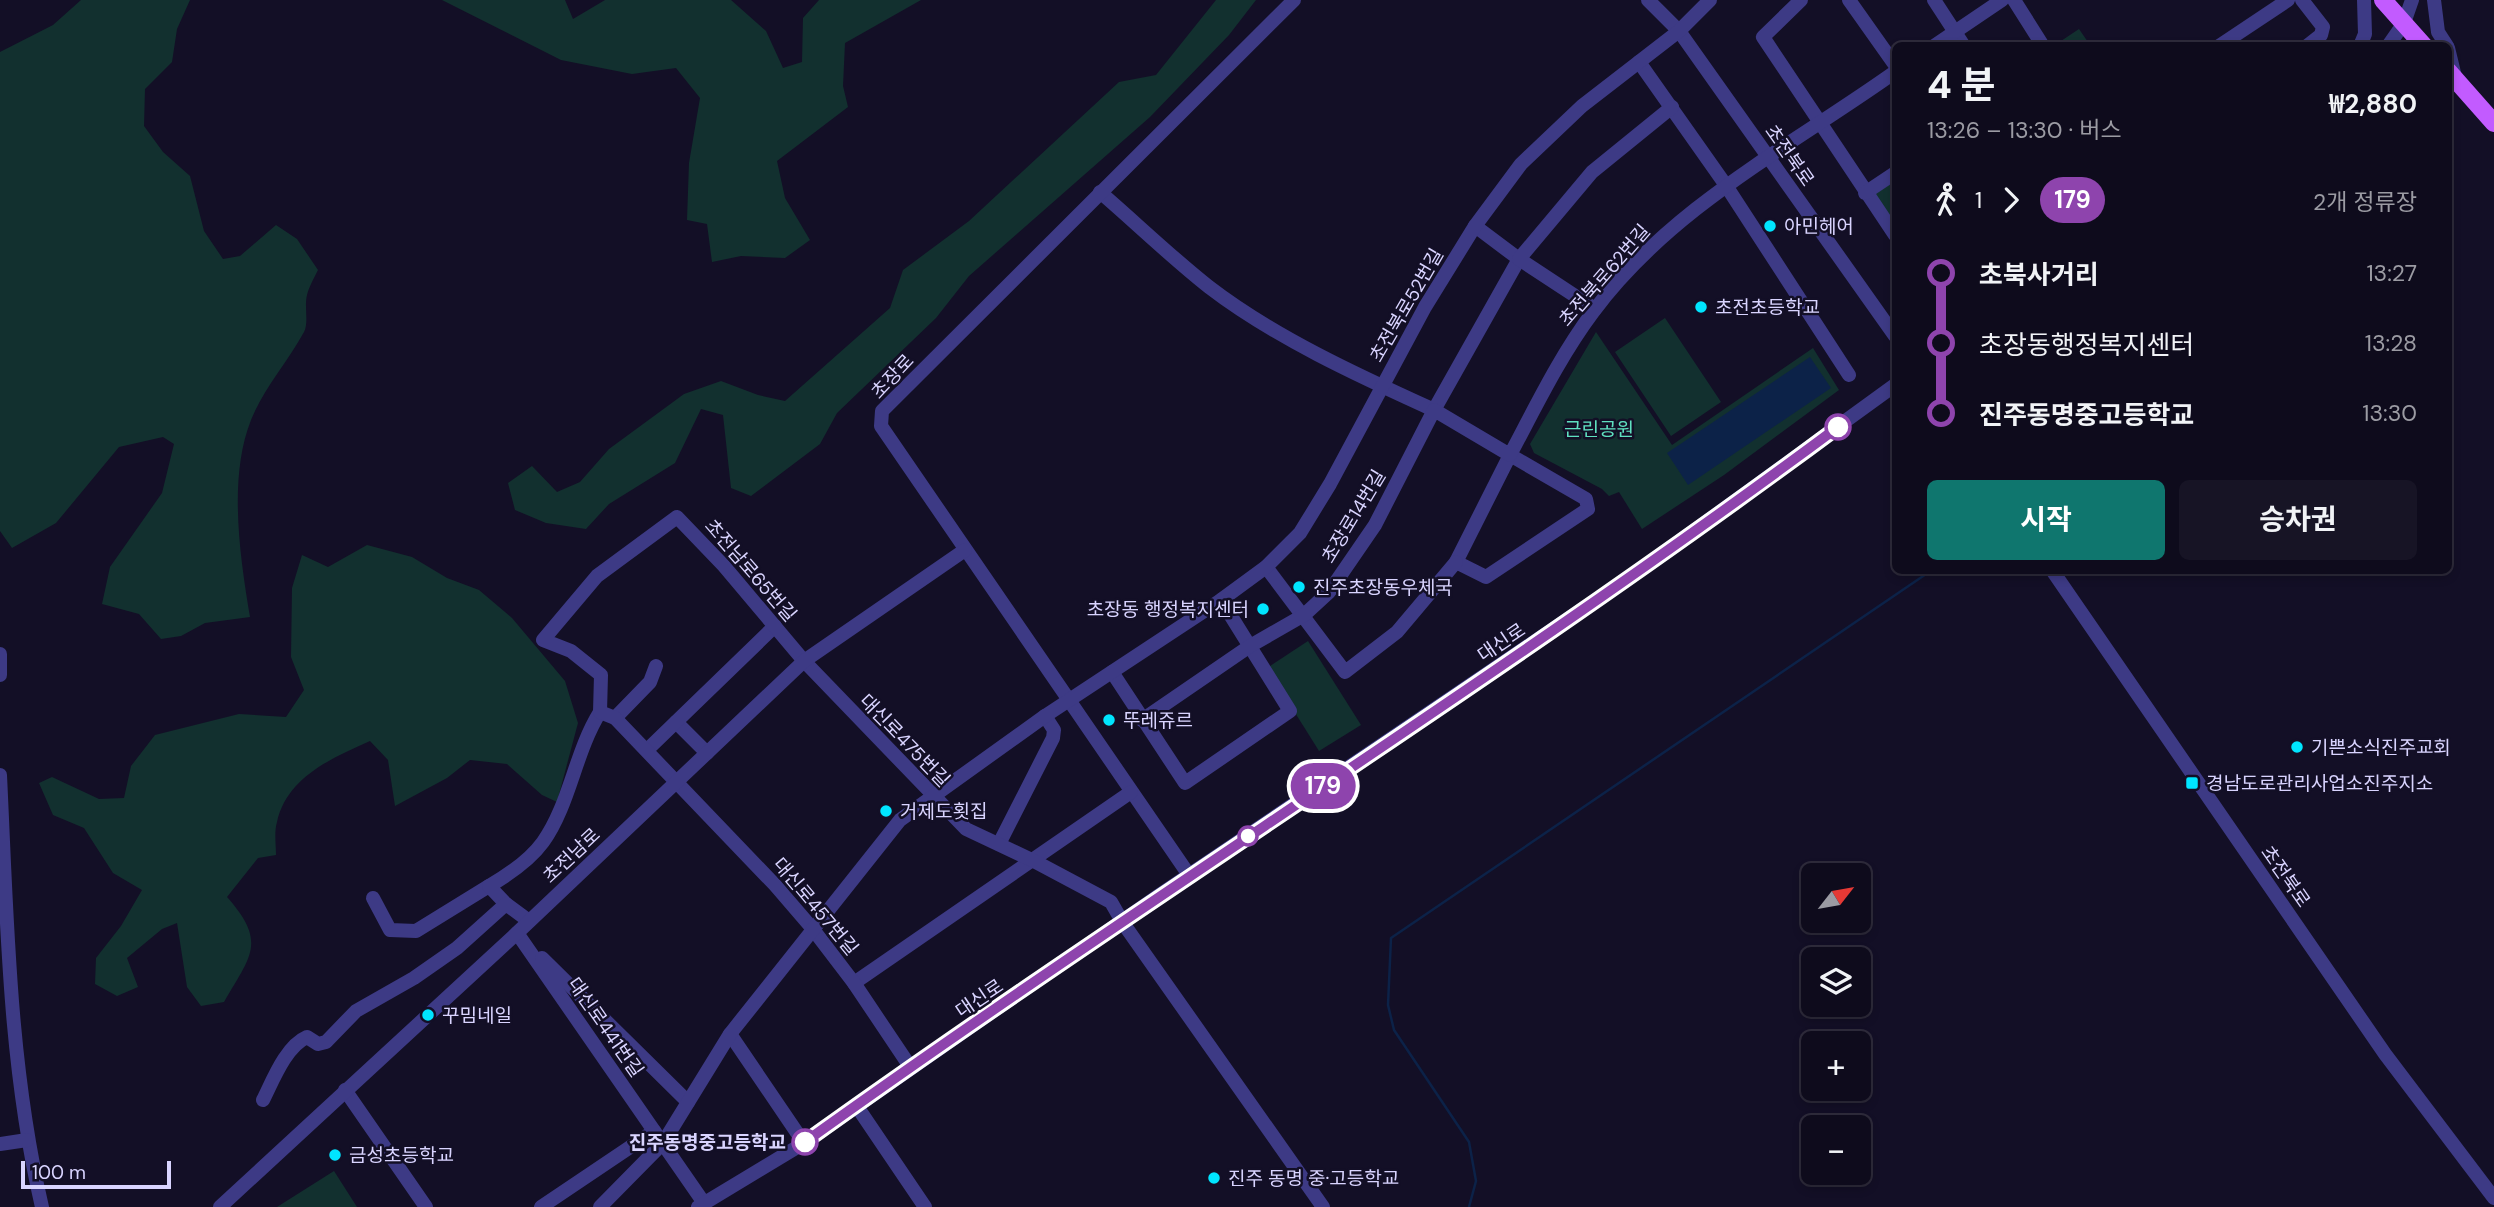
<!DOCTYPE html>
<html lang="ko">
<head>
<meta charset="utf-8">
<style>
	:root { --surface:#0e0b1c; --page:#171425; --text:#f1f3f6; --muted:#9b9ba3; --line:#2e2b3b; --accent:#0f766e }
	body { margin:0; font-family:"DM Sans","Noto Sans KR",sans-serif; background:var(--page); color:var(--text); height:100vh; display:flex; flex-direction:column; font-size:26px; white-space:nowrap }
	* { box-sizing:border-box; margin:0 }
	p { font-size:23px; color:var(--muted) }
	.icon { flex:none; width:38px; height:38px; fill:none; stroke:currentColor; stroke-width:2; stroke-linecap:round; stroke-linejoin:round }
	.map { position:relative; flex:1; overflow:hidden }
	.drawer { position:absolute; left:1892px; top:42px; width:560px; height:532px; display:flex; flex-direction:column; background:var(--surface); border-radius:10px; box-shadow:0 4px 10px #0003,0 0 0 2px var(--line) }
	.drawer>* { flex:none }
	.badge { padding:0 14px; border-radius:23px; font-size:24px; line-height:46px }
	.needle { width:46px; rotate:59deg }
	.fabs { position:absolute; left:1801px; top:863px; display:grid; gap:14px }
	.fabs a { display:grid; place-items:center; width:70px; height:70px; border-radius:10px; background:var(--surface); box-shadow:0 4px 10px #0003,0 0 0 2px var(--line); font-size:35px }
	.scale { position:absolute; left:21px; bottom:18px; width:150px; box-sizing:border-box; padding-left:7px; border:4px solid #d9d4ff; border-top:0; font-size:19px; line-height:24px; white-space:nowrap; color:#d9d4ff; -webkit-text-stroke:5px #130f26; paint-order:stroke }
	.map>.badge { position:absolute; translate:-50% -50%; box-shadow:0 0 0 4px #fff }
	.legs { display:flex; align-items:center; gap:10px; height:77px; padding:0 35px; font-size:23px }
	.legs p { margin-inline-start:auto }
	.overview { display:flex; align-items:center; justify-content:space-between; height:119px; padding:0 35px }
	h1 { font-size:38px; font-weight:700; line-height:52px }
	.primary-button { display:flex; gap:14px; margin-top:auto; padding:14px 35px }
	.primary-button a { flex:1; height:80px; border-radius:10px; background:var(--accent); color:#fff; font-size:28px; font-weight:700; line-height:80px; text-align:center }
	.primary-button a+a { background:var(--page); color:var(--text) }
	ul { padding:0 35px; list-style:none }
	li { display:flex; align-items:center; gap:24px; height:70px; font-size:26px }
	li i { display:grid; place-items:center; width:10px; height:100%; margin:0 9px; background:currentColor }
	li i::after { content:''; width:18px; height:18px; margin:-9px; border:5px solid; border-radius:50%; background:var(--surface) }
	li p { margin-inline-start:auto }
	li:first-child i { background:linear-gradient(#0000 50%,currentColor 0) }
	li:last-child i { background:linear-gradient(currentColor 50%,#0000 0) }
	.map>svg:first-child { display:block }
	.green { fill:#12302f }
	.water { fill:#0c2248 }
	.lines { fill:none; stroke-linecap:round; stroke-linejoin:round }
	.stream { stroke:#0c2248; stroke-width:2.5 }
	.minor { stroke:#3d3a85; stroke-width:14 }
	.major { stroke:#c25bff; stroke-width:18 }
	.line-1-casing { stroke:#fff; stroke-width:16 }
	.line-1 { stroke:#8e44ad; stroke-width:10 }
	.poi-dot { fill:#00e5ff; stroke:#130f26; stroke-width:2.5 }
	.stop-1-dot { fill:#fff; stroke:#8e44ad; stroke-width:3.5 }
	.labels { text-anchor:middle; stroke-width:5; stroke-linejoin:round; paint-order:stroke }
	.street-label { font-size:19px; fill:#d9d4ff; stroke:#130f26 }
	.poi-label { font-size:19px; fill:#d9d4ff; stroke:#130f26; text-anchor:start }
	.park-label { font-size:19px; fill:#5fe0c0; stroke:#130f26 }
	.stop-label { font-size:19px; font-weight:bold; fill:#d9d4ff; stroke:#130f26; text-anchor:end }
</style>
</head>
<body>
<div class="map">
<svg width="2494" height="1207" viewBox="0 0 2494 1207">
	<rect width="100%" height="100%" fill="#130f26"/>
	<!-- green -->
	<g class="green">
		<path d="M81 0H190L177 29 172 62 145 89 144 126 163 152 190 176 204 231 223 259 240 256 276 225 297 239 318 270C314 278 309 287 307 295 304 307 309 322 304 332 287 363 264 388 251 420 228 478 240 557 250 617L205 623 181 636 161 639 139 614 102 604 110 567 162 493 174 444 163 437 119 447 56 523 12 548 0 531V52L53 25Z"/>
		<polygon points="442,0 565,0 573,19 605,0 731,0 766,31 783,68 802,62 803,18 819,0 921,0 845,43 843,86 848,107 777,161 785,198 810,240 785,258 741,256 712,262 707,224 687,220 689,163 700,98 676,68 632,74 561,60"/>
		<polygon points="1216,0 1256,0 1229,35 1150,117 969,276 936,318 837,413 820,444 751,496 731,488 723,415 701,409 675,463 609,504 586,529 546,523 515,510 508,483 532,466 557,492 580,482 609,449 684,394 721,381 758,395 785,401 890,308 903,270 969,221 1119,82 1156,75"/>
		<polygon points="2079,29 2090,45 2055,45"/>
		<polygon points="1895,178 1895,227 1873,194"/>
		<polygon points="1665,318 1721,402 1671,436 1615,352"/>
		<polygon points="1596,332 1672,445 1813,348 1839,390 1724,475 1642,529 1619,492 1609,496 1602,489 1534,453 1530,444"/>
		<path d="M367 545 412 557 447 578 479 590 512 618 565 681 578 723 557 802 542 795 507 764 470 760 447 778 395 806 388 760 370 741C332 758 287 777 277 822 274 832 276 845 276 855L258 858 227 897C268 943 250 956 224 1002L201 1006 187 987 177 923 162 929 127 958 138 987 117 996 95 984 96 958 121 926 142 890 113 873 84 828 53 815 39 783 52 777 99 799 124 798 131 766 155 735 239 714 286 717 304 690 291 657 292 588 302 555 328 567Z"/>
		<polygon points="1308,641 1361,725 1319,751 1267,668"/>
		<polygon points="334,1171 357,1207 277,1207"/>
	</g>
	<!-- water -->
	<polygon class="water" points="1810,357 1831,388 1688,485 1667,453"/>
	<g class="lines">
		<!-- stream -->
		<polyline class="stream" points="1469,1207 1476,1181 1469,1142 1394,1030 1388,1005 1391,938 1932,570"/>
		<!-- minor -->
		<g class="minor">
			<polyline points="1648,0 1679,31 1895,336"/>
			<polyline points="1801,0 1763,37 1895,235"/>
			<polyline points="1849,0 1895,65"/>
			<polyline points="1934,0 1964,46"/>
			<polyline points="2014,0 2043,46"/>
			<polyline points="2302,0 2323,27 2321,35 2307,46"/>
			<polyline points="2434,0 2438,32 2447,46"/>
			<polyline points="1934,46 2002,0"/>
			<polyline points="2219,46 2288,0"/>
			<polyline points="2360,46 2365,34 2364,0"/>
			<polyline points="2388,46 2404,23 2412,0"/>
			<polyline points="2448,48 2455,77 2451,77"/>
			<polyline points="1639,62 1725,184 1849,375"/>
			<path d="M1100 192C1136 223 1171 257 1209 287 1274 337 1359 376 1434 410L1519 259 1475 226"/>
			<polyline points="1865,193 1895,173"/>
			<polyline points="1595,309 1519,259 1592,172 1672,107"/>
			<polygon points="1510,455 1586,499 1588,509 1486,577 1456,562"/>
			<polyline points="1266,567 1345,672 1397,632 1456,562"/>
			<polyline points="2052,570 2385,1054 2494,1198"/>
			<polyline points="0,654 0,675"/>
			<polyline points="1112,672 1185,783 1290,711 1221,600"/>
			<polyline points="615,718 650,682 656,666"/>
			<path d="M1142 720 1250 646 1304 615 1329 592 1375 525 1434 410 1510 455C1536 406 1560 356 1593 312 1671 207 1791 146 1895 72"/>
			<polyline points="676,722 707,753"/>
			<polyline points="647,750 775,626"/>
			<path d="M0 775C7 920 9 1065 42 1207"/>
			<polyline points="999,844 1053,738 1054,730 1045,716"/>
			<polyline points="1189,875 881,426 882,411 1294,0"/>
			<polyline points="373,898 390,930 416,931 489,886"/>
			<path d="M506 904 489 886C508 875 530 860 543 842 570 804 575 752 600 712"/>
			<polyline points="517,933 704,1203"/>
			<polyline points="542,958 688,1102"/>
			<polyline points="854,983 1131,792"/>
			<polyline points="730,1034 804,1143"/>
			<polyline points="911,1068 854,983 812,928 775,885 615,718 600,712 601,675 571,651 543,640 597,576 677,517 724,566 804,661 966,829 1034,861 1111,902 1123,923 1323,1207"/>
			<polyline points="345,1090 426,1207"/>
			<path d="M263 1100C273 1080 286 1046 307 1037L318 1044 326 1042 356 1011 414 978 457 948 506 904 529 921"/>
			<polyline points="856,1105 925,1207"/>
			<polyline points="0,1144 27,1140"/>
			<polyline points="220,1207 517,933 804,661 965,550"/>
			<polyline points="541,1207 654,1131"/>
			<polyline points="600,1207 663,1143 730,1034 900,820 1045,716 1221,600 1266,567 1300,533 1330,484 1425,307 1475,226 1521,164 1582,106 1679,31 1710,0"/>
			<polyline points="698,1207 804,1143 1158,896 1633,575 1895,385"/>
		</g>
		<!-- major -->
		<g class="major">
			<polyline points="2383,0 2424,46"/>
			<polyline points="2448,71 2494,123"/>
		</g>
	</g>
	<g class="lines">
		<defs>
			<path id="line-1" d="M805 1142C1145 898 1502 677 1838 427"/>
		</defs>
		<!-- line-1 casing -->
		<use href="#line-1" class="line-1-casing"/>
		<!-- line-1 -->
		<use href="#line-1" class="line-1"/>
	</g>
	<!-- markers -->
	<g class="poi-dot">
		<circle cx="1770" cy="226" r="7"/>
		<circle cx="1701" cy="307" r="7"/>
		<circle cx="1299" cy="587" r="7"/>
		<circle cx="1263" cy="609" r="7"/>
		<circle cx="1109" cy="720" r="7"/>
		<circle cx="2297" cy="747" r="7"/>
		<rect x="2185" y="776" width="14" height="14" rx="3.5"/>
		<circle cx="886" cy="811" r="7"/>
		<circle cx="428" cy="1015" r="7"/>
		<circle cx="335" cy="1155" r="7"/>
		<circle cx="1214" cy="1178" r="7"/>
	</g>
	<g class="stop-1-dot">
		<circle cx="1838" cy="427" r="12"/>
		<circle cx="1248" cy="836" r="9"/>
		<circle cx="805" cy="1142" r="12"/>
	</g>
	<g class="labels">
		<!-- street labels -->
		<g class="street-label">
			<text transform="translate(1790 155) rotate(55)" y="7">초전북로</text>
			<text transform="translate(1604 275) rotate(-49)" y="7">초전북로62번길</text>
			<text transform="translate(1406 305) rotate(-60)" y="7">초전북로52번길</text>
			<text transform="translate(892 376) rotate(-47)" y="7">초장로</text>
			<text transform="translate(1353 516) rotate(-59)" y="7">초장로14번길</text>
			<text transform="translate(751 570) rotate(49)" y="7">초전남로65번길</text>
			<text transform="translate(1501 642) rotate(-34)" y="7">대신로</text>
			<text transform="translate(905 740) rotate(46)" y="7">대신로475번길</text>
			<text transform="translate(571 855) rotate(-43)" y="7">초전남로</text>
			<text transform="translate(2286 876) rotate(55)" y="7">초전북로</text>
			<text transform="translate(816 906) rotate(50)" y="7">대신로457번길</text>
			<text transform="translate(979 998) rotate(-34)" y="7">대신로</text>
			<text transform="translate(606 1027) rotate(55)" y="7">대신로441번길</text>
		</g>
		<!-- poi labels -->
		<g class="poi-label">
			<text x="1784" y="233">아민헤어</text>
			<text x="1715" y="314">초전초등학교</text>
			<text x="1313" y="594">진주초장동우체국</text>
			<text x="1249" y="616" text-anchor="end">초장동 행정복지센터</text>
			<text x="1123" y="727">뚜레쥬르</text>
			<text x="2311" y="754">기쁜소식진주교회</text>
			<text x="2206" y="790">경남도로관리사업소진주지소</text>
			<text x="900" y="818">거제도횟집</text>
			<text x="442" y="1022">꾸밈네일</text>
			<text x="349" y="1162">금성초등학교</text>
			<text x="1228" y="1185">진주 동명 중·고등학교</text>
		</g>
		<!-- park labels -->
		<g class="park-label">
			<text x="1599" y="436">근린공원</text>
		</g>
		<!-- stop labels -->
		<g class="stop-label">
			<text x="786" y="1149">진주동명중고등학교</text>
		</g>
	</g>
</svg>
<div class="fabs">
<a><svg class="needle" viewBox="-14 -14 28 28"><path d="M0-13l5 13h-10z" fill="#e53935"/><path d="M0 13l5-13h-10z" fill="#9b9ba3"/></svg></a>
<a><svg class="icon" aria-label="layers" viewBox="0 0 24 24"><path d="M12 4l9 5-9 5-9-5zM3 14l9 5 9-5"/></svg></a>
<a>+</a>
<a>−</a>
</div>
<div class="scale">100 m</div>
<b class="badge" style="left:1323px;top:786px;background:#8e44ad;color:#fff">179</b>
<section class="drawer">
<div class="overview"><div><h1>4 분</h1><p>13:26 – 13:30 · 버스</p></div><b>₩2,880</b></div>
<div class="legs"><svg class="icon" aria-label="walk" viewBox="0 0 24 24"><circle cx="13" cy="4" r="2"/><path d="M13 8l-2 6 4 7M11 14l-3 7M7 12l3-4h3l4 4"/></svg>1<svg class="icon" aria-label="forward" viewBox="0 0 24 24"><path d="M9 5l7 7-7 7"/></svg><b class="badge" style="background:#8e44ad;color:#fff">179</b><p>2개 정류장</p></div>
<ul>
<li><i style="color:#8e44ad"></i><b>초북사거리</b><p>13:27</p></li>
<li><i style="color:#8e44ad"></i><span>초장동행정복지센터</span><p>13:28</p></li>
<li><i style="color:#8e44ad"></i><b>진주동명중고등학교</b><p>13:30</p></li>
</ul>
<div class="primary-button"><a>시작</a><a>승차권</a></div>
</section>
</div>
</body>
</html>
